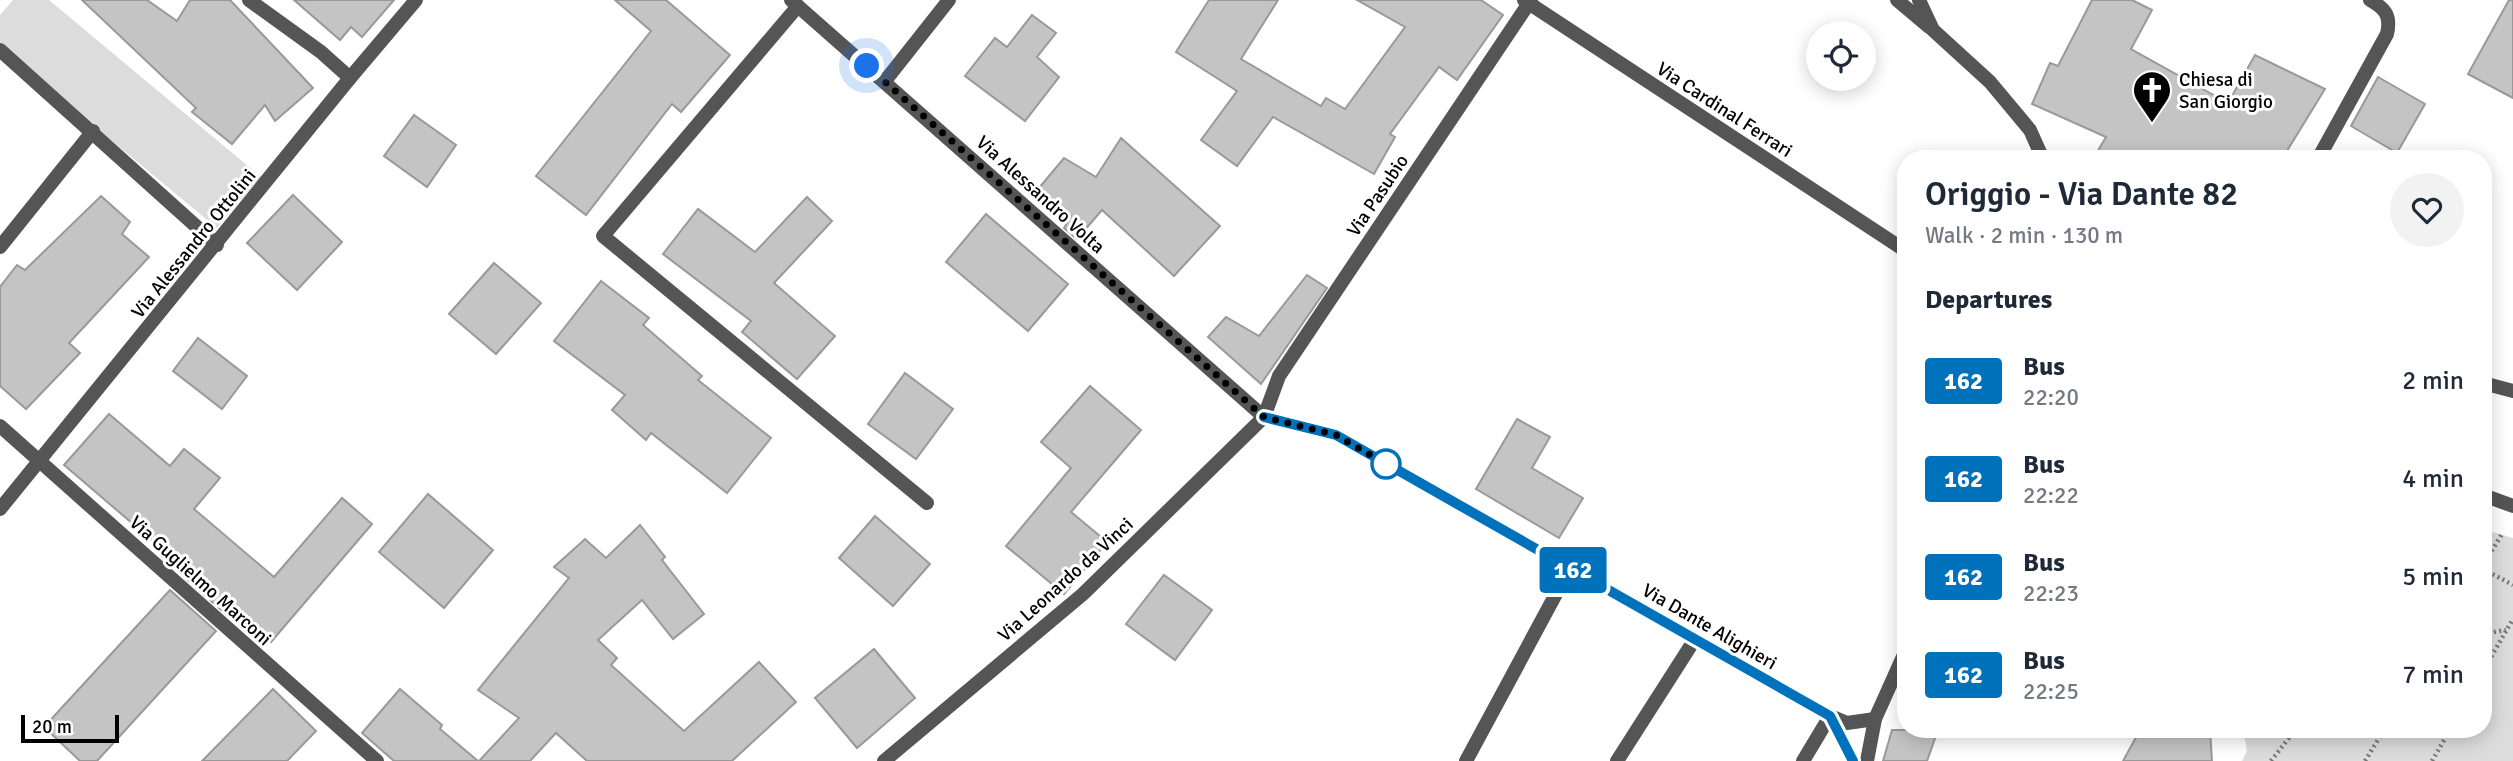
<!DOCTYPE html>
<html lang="en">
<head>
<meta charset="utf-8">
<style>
	:root { --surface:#fff; --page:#f2f2f3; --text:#1f2937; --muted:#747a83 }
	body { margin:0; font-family:Signika,sans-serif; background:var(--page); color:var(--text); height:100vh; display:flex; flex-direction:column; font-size:26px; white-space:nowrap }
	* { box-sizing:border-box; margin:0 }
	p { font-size:23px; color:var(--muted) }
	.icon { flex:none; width:38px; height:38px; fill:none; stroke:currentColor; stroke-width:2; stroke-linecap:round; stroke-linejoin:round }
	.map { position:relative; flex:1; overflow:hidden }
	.panel { position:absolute; left:1897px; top:150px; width:595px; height:588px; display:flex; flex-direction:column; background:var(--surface); border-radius:28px; box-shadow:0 4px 18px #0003 }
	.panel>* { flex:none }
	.badge { padding:0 14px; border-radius:5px; font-size:24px; line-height:46px }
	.tools { position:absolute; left:1806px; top:21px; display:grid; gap:14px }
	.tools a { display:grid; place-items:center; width:70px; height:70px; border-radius:50%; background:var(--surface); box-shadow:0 4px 18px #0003; font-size:35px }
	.scale { position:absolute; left:21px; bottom:18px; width:98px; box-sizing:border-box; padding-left:7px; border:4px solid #000; border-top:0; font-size:19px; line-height:24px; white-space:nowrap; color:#000; -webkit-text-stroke:5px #fff; paint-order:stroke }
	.you { position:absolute; width:35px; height:35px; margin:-18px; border:5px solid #fff; border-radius:50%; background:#1a73e8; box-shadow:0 0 0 10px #1a73e833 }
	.map>.badge { position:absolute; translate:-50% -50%; box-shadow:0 0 0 4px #fff }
	h2 { padding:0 28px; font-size:26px; line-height:63px }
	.round { display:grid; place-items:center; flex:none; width:74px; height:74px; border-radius:37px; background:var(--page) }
	.head { display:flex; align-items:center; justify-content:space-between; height:119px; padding:0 28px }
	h1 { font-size:33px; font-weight:600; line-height:52px }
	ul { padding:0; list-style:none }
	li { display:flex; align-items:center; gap:21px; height:98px; padding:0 28px }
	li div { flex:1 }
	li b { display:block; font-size:26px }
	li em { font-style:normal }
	li .badge { min-width:77px; font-weight:700; text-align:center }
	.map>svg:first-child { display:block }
	.green { fill:#dcdcdc }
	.building { fill:#c4c4c4; stroke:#999; stroke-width:2 }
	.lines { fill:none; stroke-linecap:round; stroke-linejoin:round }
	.path { stroke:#777; stroke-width:4.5; stroke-dasharray:2 3.5; stroke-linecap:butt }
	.service { stroke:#555; stroke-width:14 }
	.minor { stroke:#555; stroke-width:14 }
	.line-casing { stroke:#fff; stroke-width:16 }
	.line { stroke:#0072bc; stroke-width:10 }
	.walk { stroke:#000; stroke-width:7; stroke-dasharray:0 12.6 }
	.stop-dot { fill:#fff; stroke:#0072bc; stroke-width:3.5 }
	.labels { text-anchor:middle; stroke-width:6; stroke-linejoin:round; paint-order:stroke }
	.poi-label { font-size:19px; fill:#000; stroke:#fff; text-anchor:start }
	.street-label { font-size:19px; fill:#000; stroke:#fff }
</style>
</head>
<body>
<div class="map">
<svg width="2513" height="761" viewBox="0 0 2513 761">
	<rect width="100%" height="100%" fill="#fff"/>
	<!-- green -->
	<g class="green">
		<polygon points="13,0 49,0 261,177 217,228 0,48 0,15"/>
		<polygon points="2483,529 2513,538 2513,761 2242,761 2247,751 2243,730 2483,730"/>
	</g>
	<!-- building -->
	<g class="building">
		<polygon points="82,0 147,0 177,21 190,0 230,0 313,88 275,121 265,105 232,144 192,112 196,108"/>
		<polygon points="294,0 394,0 362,37 351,27 340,40"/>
		<polygon points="615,0 666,0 730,55 681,112 672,104 586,215 536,176 651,31"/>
		<polygon points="1209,0 1278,0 1241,59 1321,106 1326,98 1345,109 1405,27 1357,0 1481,0 1503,15 1457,80 1439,67 1390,134 1395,137 1374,174 1273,117 1237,166 1201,140 1237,91 1176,52"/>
		<polygon points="2092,0 2132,0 2152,10 2131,49 2228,103 2255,55 2325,89 2282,159 2093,159 2106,137 2032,104 2050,63 2058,66"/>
		<polygon points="2509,0 2513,0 2513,98 2468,74"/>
		<polygon points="1032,15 1056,33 1037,57 1059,77 1025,121 965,76 995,38 1007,47"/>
		<polygon points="2378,77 2425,104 2397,153 2351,126"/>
		<polygon points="414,115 456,145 427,187 384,156"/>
		<polygon points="1121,138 1220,226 1174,276 1102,210 1077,239 1064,228 1071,216 1039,188 1064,158 1096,177"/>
		<polygon points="293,195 342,242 297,290 247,243"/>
		<polygon points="101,196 130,222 122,234 149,257 69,343 80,353 26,409 0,386 0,287 17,265 25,270"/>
		<polygon points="807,197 832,221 774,283 835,336 797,379 742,332 751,321 663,254 698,209 755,252"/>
		<polygon points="986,214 1068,284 1028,331 946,262"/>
		<polygon points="494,263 541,303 496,354 449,314"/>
		<polygon points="1307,275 1327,288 1261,384 1208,337 1226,317 1259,336"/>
		<polygon points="601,281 649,318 643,325 702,376 698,380 771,438 727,493 651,433 646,440 612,410 625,395 554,341"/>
		<polygon points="198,338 247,376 222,409 173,371"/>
		<polygon points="905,373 953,409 916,459 868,424"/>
		<polygon points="1090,386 1141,430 1071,512 1107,542 1064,594 1006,546 1071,468 1041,442"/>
		<polygon points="109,414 170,466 184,449 220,478 194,509 274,577 342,498 372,524 271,642 235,611 229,617 183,576 188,571 64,465"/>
		<polygon points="1517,419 1550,437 1532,468 1583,498 1559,538 1476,489"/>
		<polygon points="428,494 493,550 444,608 379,552"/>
		<polygon points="875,516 930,564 893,606 839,558"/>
		<polygon points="640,525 665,557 662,560 704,614 673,639 642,600 598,640 617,658 611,665 684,731 759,662 796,702 732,761 587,761 556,733 530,761 479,761 519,718 478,690 569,578 554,567 585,539 606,558"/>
		<polygon points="1164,575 1212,610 1175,660 1126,624"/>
		<polygon points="170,590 216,631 97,761 80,761 44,727"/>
		<polygon points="874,649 915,698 857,748 815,698"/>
		<polygon points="273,689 316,731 287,761 202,761"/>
		<polygon points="400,689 442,725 440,729 478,761 394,761 362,733"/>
		<polygon points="1892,730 1938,730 1927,761 1883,761"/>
		<polygon points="2140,730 2210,730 2212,761 2123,761"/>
	</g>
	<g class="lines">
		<!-- path -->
		<g class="path">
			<polyline points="2483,565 2502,534"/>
			<polyline points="2483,569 2513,585"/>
			<polyline points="2483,634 2506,630"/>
			<polyline points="2483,671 2513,619"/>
			<polyline points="2271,761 2295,730"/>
			<polyline points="2365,761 2384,730"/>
			<polyline points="2432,761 2450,730"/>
		</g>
		<!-- service -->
		<g class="service">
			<path d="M2318 159 2387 34C2391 16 2386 9 2370 0"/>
			<polyline points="1466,761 1570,568"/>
			<polyline points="1617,761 1695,639"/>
		</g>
		<!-- minor -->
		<g class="minor">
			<polyline points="249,0 321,52 350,78"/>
			<polyline points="791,0 1264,417 1336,435 1830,716 1847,723 1875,719"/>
			<polyline points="1524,0 1906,251"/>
			<polyline points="1897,0 1929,27"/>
			<polyline points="1919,0 1933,30 1990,82 2030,130 2043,159"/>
			<polyline points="798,6 603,236 927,503"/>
			<polyline points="0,50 217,245"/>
			<polyline points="885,81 949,0"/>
			<polyline points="0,247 93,131"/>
			<polyline points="2483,383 2513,391"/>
			<polyline points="0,426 377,761"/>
			<polyline points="2483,495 2513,506"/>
			<polyline points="0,509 350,78 416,0"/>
			<polyline points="1830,716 1853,761"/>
			<polyline points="884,761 1083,594 1264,417 1279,376 1531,0"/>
			<polyline points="1803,761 1830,716"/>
			<polyline points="1867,761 1875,719 1906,650"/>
		</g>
	</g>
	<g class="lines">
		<defs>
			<polyline id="line" points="1264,417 1336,435 1830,716 1853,761"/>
		</defs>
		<!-- line casing -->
		<use href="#line" class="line-casing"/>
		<!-- line -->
		<use href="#line" class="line"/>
		<!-- walk -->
		<polyline class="walk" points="867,66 1264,417 1336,435 1386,464"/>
	</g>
	<!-- icons -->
	<defs>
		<symbol id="church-pin" viewBox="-11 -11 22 30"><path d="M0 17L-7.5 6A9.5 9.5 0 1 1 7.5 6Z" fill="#000" stroke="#fff"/><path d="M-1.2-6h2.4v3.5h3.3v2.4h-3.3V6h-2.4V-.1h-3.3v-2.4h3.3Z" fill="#fff"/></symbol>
	</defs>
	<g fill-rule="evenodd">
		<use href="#church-pin" x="2130" y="68" width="44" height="60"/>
	</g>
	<!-- markers -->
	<circle class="stop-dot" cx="1386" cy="464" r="14"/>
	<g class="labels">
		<!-- poi labels -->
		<g class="poi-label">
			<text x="2179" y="86">Chiesa di<tspan x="2179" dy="22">San Giorgio</tspan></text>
		</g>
		<!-- street labels -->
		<g class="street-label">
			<text transform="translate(1725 109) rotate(33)" y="7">Via Cardinal Ferrari</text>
			<text transform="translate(1041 194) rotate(42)" y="7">Via Alessandro Volta</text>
			<text transform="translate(1377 195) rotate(-56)" y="7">Via Pasubio</text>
			<text transform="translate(193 243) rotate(-51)" y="7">Via Alessandro Ottolini</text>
			<text transform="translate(1065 579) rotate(-42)" y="7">Via Leonardo da Vinci</text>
			<text transform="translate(201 580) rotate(42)" y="7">Via Guglielmo Marconi</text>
			<text transform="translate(1710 626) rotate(30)" y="7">Via Dante Alighieri</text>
		</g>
	</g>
</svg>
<div class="tools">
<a><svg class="icon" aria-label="locate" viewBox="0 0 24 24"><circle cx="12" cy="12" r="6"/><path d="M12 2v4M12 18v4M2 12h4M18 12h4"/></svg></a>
</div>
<div class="scale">20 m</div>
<div class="you" style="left:867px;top:66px"></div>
<b class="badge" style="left:1573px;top:570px;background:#0072bc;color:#fff">162</b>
<section class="panel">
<div class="head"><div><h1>Origgio - Via Dante 82</h1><p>Walk · 2 min · 130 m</p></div><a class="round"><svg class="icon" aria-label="heart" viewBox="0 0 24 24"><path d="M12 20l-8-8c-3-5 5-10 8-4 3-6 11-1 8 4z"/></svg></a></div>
<h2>Departures</h2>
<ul>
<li><span class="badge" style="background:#0072bc;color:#fff">162</span><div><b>Bus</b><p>22:20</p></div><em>2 min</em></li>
<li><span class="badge" style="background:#0072bc;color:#fff">162</span><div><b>Bus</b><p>22:22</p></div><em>4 min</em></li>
<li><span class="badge" style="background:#0072bc;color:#fff">162</span><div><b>Bus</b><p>22:23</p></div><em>5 min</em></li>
<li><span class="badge" style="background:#0072bc;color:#fff">162</span><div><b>Bus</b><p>22:25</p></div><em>7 min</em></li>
</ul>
</section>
</div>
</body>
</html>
